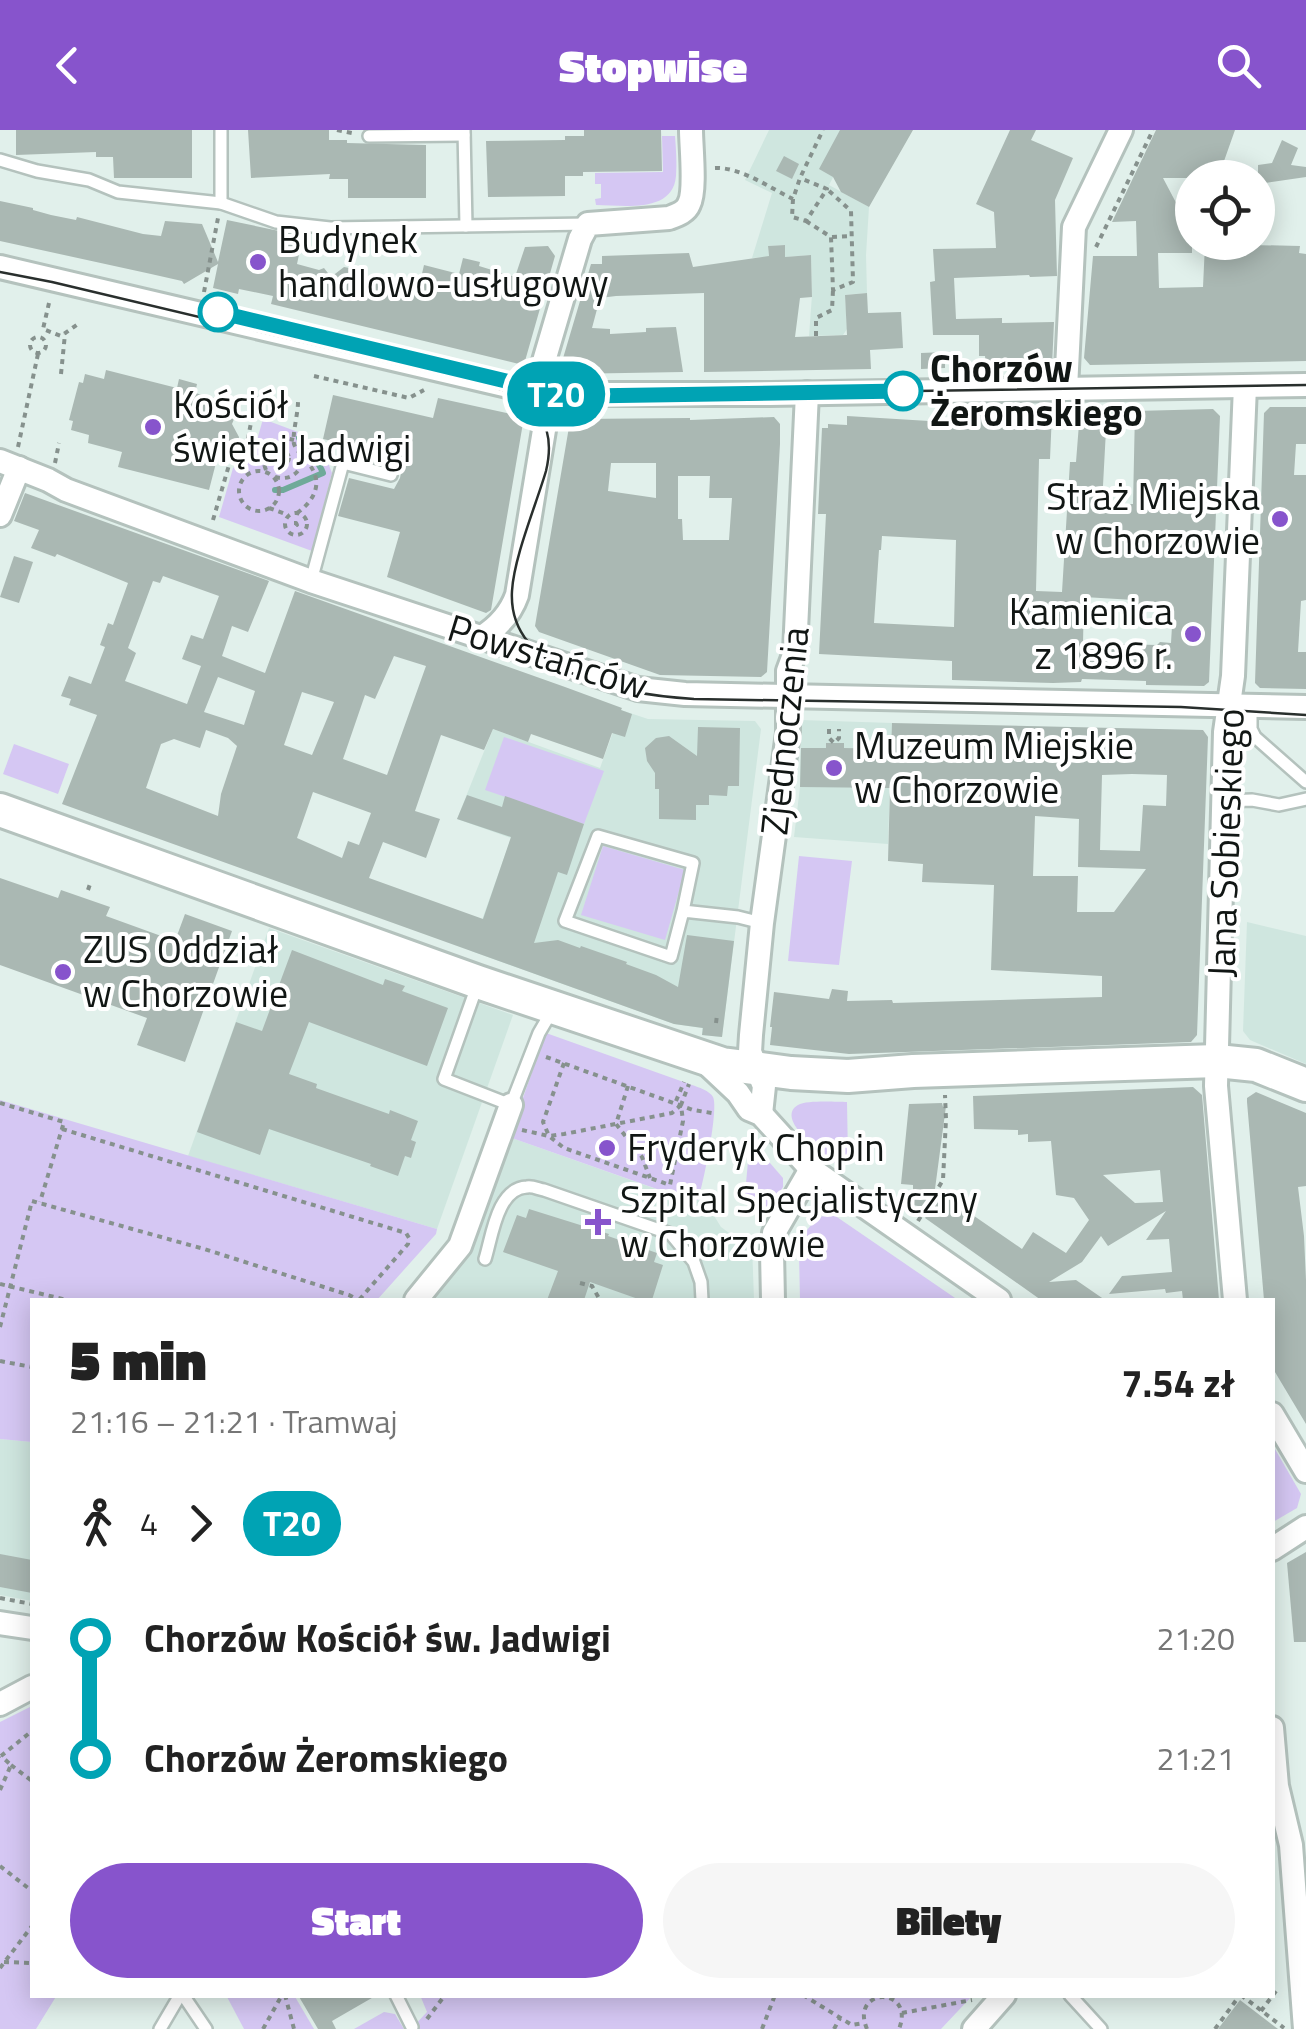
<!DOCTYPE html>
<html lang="pl">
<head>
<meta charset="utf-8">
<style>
	:root { --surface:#fff; --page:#f6f6f6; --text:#222; --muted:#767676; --accent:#8754cc }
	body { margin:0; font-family:"Titillium Web",sans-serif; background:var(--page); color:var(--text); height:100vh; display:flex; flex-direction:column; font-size:38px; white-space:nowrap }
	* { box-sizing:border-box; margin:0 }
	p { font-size:32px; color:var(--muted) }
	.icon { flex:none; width:55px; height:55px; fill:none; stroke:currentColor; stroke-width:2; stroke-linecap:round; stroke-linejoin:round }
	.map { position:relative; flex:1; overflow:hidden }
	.side { position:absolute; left:30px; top:1168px; width:1245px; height:700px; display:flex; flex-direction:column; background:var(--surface); border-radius:0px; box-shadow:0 5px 25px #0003 }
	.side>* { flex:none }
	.badge { padding:0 20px; border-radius:32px; font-size:35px; line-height:65px }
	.tools { position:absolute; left:1175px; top:30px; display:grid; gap:20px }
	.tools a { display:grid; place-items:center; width:100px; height:100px; border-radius:50%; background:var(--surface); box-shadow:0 5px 25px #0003; font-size:50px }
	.map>.badge { position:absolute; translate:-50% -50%; box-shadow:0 0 0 5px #fff }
	.legs { display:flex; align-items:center; gap:15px; height:110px; padding:0 40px; font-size:32px }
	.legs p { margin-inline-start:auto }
	.headline { display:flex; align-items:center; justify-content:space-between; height:170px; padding:0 40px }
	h1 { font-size:55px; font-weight:800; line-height:75px }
	.action { display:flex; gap:20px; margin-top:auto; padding:20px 40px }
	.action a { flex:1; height:115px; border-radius:60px; background:var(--accent); color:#fff; font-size:40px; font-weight:800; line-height:115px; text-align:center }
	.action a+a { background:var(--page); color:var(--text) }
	ul { padding:0 40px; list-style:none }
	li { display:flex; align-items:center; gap:35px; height:120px; font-size:38px }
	li i { display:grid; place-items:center; width:15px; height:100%; margin:0 12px; background:currentColor }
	li i::after { content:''; width:25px; height:25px; margin:-12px; border:8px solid; border-radius:50%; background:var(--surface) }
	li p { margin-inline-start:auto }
	li:first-child i { background:linear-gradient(#0000 50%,currentColor 0) }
	li:last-child i { background:linear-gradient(currentColor 50%,#0000 0) }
	header { display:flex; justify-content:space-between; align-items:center; height:130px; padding:0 40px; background:var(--accent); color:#fff; font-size:45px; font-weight:800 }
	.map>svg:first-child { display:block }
	.built { fill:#cfe6df }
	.green { fill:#d5c7f3 }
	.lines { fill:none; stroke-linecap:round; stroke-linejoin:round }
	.stream { stroke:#6faa99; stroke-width:6 }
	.building { fill:#aab8b3; fill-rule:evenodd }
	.lane-casing { stroke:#b4c2bd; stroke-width:16 }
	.street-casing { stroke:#b4c2bd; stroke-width:28 }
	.secondary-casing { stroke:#b4c2bd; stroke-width:38 }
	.path { stroke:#86918d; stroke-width:4; stroke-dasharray:5 5; stroke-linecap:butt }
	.lane { stroke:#fff; stroke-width:11 }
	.street { stroke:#fff; stroke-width:22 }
	.secondary { stroke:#fff; stroke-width:32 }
	.tram { stroke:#292f2d; stroke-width:2.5 }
	.line-1-casing { stroke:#fff; stroke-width:22 }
	.line-1 { stroke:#00a3b4; stroke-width:15 }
	.poi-dot { fill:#8754cc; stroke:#fff; stroke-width:4 }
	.stop-1-dot { fill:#fff; stroke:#00a3b4; stroke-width:5 }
	.labels { text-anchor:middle; stroke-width:8; stroke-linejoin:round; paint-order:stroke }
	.poi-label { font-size:38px; fill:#111614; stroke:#fff; text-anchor:start }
	.stop-label { font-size:38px; font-weight:bold; fill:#111614; stroke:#fff; text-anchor:start }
	.street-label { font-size:38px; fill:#111614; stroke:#fff }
</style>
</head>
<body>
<header><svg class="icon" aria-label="back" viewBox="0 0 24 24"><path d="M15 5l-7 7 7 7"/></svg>Stopwise<svg class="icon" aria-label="search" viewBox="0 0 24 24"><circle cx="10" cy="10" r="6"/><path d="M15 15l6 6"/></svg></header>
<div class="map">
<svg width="1306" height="1899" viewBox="0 0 1306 1899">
	<rect width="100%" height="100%" fill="#e1f0eb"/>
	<!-- built -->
	<g class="built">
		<polygon points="769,0 858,0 829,55 869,77 866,125 867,163 845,165 847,199 843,205 809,206 812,165 811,125 785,127 784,115 768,116 769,127 752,128 772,63 745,50"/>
		<polygon points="621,580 648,589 755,591 761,599 722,907 702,905 702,898 674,894 471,821 511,708 457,689 493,599 600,638"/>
		<polygon points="801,590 892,593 888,714 794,707 800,657"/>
		<polygon points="1247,792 1306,806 1306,934 1250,910 1243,901"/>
		<polygon points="269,798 513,885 437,1099 188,1026"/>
		<polygon points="509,1007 690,1071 698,1070 708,1076 721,1097 736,1108 752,1113 754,1170 427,1170"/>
		<polygon points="0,1309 32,1312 32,1471 0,1465"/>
	</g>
	<!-- green -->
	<g class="green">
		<path d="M662 6H675C676 19 677 33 676 46 673 84 622 75 596 75L595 69 601 68V54H595V43L663 42Z"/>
		<polygon points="263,289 306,305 306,309 324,313 323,320 332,343 312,421 219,387 233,338 253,324"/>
		<polygon points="504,607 604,641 584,694 485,660"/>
		<polygon points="14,614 69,634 58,664 3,644"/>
		<polygon points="603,716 685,740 665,810 581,785"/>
		<polygon points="799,726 852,731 839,835 788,831"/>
		<path d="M546 903 692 955C698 957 710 961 713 967 719 979 703 1055 698 1070L691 1071 509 1007Z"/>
		<polygon points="0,970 437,1099 436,1104 377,1170 32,1170 32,1312 0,1309"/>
		<path d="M847 972 848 1028 843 1039C832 1031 772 990 798 975 807 970 836 972 847 972Z"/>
		<polygon points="750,1010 783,1048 783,1057 771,1077 757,1077 745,1064"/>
		<polygon points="834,1085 958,1170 834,1170 831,1168 800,1170 799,1122 802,1106 818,1087"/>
		<polygon points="1272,1314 1301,1364 1297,1378 1273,1392"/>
		<polygon points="32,1576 32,1865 57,1865 36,1899 0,1899 0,1592"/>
		<polygon points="226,1865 294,1865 314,1899 244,1899"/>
		<polygon points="420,1865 973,1865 941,1899 411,1899 427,1882"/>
		<polygon points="384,1882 395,1884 404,1899 354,1899"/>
	</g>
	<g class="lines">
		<!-- stream -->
		<path class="stream" d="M275 360H283L323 343C318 328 305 322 299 308"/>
	</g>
	<!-- building -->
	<g class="building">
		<polygon points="16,0 192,0 192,48 114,48 113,27 96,27 96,22 16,25"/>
		<polygon points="248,0 329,0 329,10 347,10 347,13 426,15 426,68 348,68 348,49 329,49 330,44 251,48"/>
		<polygon points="584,0 661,0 662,41 583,42 583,46 565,46 565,66 488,67 486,11 565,10 565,6 584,6"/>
		<polygon points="840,0 913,0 869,77 841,62 833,47 819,39"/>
		<polygon points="1010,0 1036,0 1031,10 1073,28 1055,70 1057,146 1030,147 1029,145 954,148 956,189 1002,188 1002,193 1054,192 1052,236 986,237 985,226 979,226 979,205 933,205 930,152 935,151 933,119 996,118 994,82 976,74"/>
		<polygon points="1156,0 1235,0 1218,48 1163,48 1182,84 1192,84 1192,123 1158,123 1159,158 1203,157 1205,114 1300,116 1299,123 1306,124 1306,231 1090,235 1084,228 1093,126 1137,126 1136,91 1112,92"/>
		<polygon points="1282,10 1298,18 1291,35 1306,37 1306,47 1258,54 1258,35 1272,33"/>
		<polygon points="784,26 799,34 792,49 776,41"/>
		<polygon points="0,71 33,78 33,80 51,85 76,90 77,87 143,104 161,106 165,91 202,94 218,132 227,90 303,106 297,134 319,140 324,138 331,147 344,137 366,141 363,152 379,153 378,158 417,165 424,135 459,144 463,128 480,132 479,136 515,147 525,117 548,116 555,126 525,231 519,234 271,174 273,166 239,159 238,164 213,158 218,134 184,154 182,151 151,144 0,111"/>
		<polygon points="785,115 785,127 811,125 812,167 800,168 795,207 847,205 845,165 867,163 868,183 901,182 903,218 870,220 871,239 704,242 704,163 616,166 600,168 592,198 610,199 610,204 646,202 646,198 676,197 683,242 567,244 561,235 591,134 602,134 602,126 689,123 693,137 769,126 768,116"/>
		<polygon points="945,222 945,238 921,239 921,223"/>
		<polygon points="106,240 177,258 179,249 197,254 195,263 231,272 227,287 234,289 232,294 239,307 237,319 217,329 209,360 118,337 122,322 88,313 89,305 71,300 73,291 69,290 79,252 83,253 85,244 104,249"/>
		<polygon points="333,265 433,288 438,268 516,285 523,293 491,480 486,483 387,447 400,402 338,386 349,348 394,359 400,348 404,327 323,309"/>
		<polygon points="1270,277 1306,277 1306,314 1296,314 1294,345 1306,345 1306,470 1301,471 1298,522 1306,522 1306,559 1260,558 1255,553 1264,283"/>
		<path d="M1213 279 1220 286 1209 552 1204 556 1146 555V551L1082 549 1081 552 1053 553 952 550V531L819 524 826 384H818L822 298H828V294L847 295V286L962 293 971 283H1052L1050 329H1039L1036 461 1062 462 1070 332H1076L1080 281H1107L1102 374H1133L1135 281ZM882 406 956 410 954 497 874 493 879 420H881ZM1084 467 1134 470V475L1173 479 1171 513 1160 512 1157 515 1083 513Z"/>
		<path d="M774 287 780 294V314L767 542 761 547 660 545 539 502 535 496 569 297 577 289 690 288V290ZM611 333H656V368L608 361ZM678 346H710L709 368H732L729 410H683L682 389H678Z"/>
		<path d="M25 363 269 451 248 502 232 496 222 526 265 543 295 461 565 557 622 578 621 580 632 584 625 607 612 603 603 629 531 604 528 612 493 599 484 620 441 605 415 681 440 689 426 728 383 712 369 748 483 789 511 707 457 689 467 665 502 677 505 666 584 694 567 745 558 742 534 813 558 810 580 818 581 816 627 832 626 834 656 845 678 857 687 805 734 811 722 907 702 905 703 898 674 894 62 674 97 585 69 575 71 569 61 566 69 546 91 554 105 517 100 515 108 493 113 495 128 453 57 424 55 427 31 418 39 400 14 391ZM163 446 219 466 203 509 191 505 182 529 201 536 187 574 125 551 136 523 128 518 153 451 160 453ZM394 526 426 536 387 645 343 629 365 565 375 569ZM218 547 255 561 244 595 204 582ZM302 562 334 572 312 625 284 615ZM206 600 228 608 237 616 221 664 218 686 146 658 161 614 174 609 200 618ZM313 662 371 683 359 715 348 711 342 728 297 708Z"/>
		<polygon points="14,426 33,432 19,473 0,467"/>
		<path d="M892 593 1203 600 1208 607 1197 905 1191 912 849 924 770 915 772 897H770L774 862 829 869 832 859 848 861 847 871 892 870 893 873 1102 867V846L991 840 994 755 922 752 923 734 888 731 890 658 800 657 801 618H826V613H844V618L891 619ZM1132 644 1167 645 1166 676 1143 675 1140 721 1100 720 1102 645ZM1035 686 1079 689 1078 737 1146 739 1114 782H1077L1078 746H1033Z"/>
		<polygon points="698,597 740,598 739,656 728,656 727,666 709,665 709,675 696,675 696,690 659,689 659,659 655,659 655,643 647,631 645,618 656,608 669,606 697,626"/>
		<polygon points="0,748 58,768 61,760 110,777 106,786 175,811 185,784 232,801 185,932 137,915 147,888 0,835"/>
		<polygon points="292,820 383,855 385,849 405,856 402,861 448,878 427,936 309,892 289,944 317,954 316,958 344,968 389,984 390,980 418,991 411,1010 416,1012 411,1028 405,1026 398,1046 370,1036 371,1034 269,999 260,1025 197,1002 236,892 262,901"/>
		<path d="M1193 957 1202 965 1219 1170H1183L1182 1161 1166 1163 1165 1159 1109 1164 1122 1146 1172 1142 1169 1109 1146 1110 1166 1081 1108 1116 1101 1106 1082 1132 1049 1152 1076 1150 1105 1170H1041L925 1088 932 1079 913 1075V1055L901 1054 909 974 942 973 943 977 946 976 935 1059 1022 1119 1033 1102 1066 1123 1089 1090 1074 1068 1056 1065 1051 1011 1028 1012V1004L1018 1005V1000L974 999 973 966ZM1160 1040 1163 1072 1135 1073 1103 1045Z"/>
		<polygon points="1256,962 1306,983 1306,1056 1298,1057 1304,1106 1306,1150 1306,1294 1272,1237 1272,1170 1264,1170 1247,972 1247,968"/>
		<polygon points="529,1079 609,1104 608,1106 657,1123 654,1132 663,1135 652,1170 641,1170 590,1152 584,1170 547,1170 558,1141 503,1122 517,1085 526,1088"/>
		<polygon points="1306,1422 1306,1512 1294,1512 1287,1433"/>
		<polygon points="0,1424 32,1430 32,1463 0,1457"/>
		<polygon points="298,1865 377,1865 332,1891 336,1899 318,1899"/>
		<polygon points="1240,1870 1278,1899 1218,1899"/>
	</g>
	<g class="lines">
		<defs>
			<g id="lane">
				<polyline points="464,0 466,96"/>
				<polyline points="369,6 464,5"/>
				<polyline points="0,30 37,41 89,50 118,62 221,73 276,92 330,98 588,94"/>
				<polyline points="221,73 221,0"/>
				<polyline points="311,451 343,333 391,345"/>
				<polyline points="1251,576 1251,599 1255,607 1306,652"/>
				<polyline points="1223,671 1252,670 1279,675 1306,669"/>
				<polyline points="683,781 693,733 598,706 565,791 671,827 683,781 738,787 762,793"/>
				<polyline points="477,856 444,949 511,975 539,903 553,879"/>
				<path d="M485 1129C492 1107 497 1058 527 1057 533 1056 538 1059 544 1060L671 1104 694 1132 701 1152 702 1170"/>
				<polyline points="183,1865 206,1899"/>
				<polyline points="396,1865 412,1897"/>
				<polyline points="1070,1865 1101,1899"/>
				<polyline points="160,1899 180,1865"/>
			</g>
			<g id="street">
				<polyline points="0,137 542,264 770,264 1306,255"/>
				<polyline points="1066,259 1074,97 1121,0"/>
				<polyline points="0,331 48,350 66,360 311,451 638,559 685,564 1306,577"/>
				<polyline points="0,385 19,338"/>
				<path d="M482 507C498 497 511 482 517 465L545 294 542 260 539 248 580 109 588 94 669 88C677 85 686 82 689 74 696 61 691 16 691 0"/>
				<polyline points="705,932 738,963 749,979 761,984 811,1039 999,1170"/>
				<polyline points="761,984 764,956 750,922 751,905 762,793 788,603 788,541 795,522 807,263"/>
				<polyline points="416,1170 460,1116 511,975"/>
				<polyline points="773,1170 772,1122 774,1103 811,1039"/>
				<polyline points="1235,1170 1216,956 1225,602 1233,546 1245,256"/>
				<polyline points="1272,1284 1306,1341"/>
				<polyline points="1272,1419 1306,1397"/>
				<polyline points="0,1493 32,1498"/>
				<polyline points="0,1574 32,1557"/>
				<polyline points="1272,1598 1277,1656 1291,1715 1305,1899"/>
				<polyline points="974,1899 1004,1865"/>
			</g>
			<polyline id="secondary" points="0,680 478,852 722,934 791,943 848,946 913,941 1217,931 1256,935 1306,955"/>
		</defs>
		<!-- lane casing -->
		<use href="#lane" class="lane-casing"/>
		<!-- street casing -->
		<use href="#street" class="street-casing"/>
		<!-- secondary casing -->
		<use href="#secondary" class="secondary-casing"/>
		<!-- path -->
		<g class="path">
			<polyline points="337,0 352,3"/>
			<path d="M715 38C741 37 770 58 793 69L800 48 823 0"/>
			<polyline points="793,69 792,87 806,91 827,59 800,48"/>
			<polyline points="806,91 831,107 833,160 853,152 851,81 827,59"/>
			<polyline points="832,107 852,106"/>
			<polyline points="1096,117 1153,0"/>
			<polyline points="204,162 218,88"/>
			<polyline points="49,173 43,199 61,206 78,194"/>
			<polyline points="816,206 816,188 832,180 833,160"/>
			<circle cx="38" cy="215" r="8"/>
			<polyline points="61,244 65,204"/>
			<polyline points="314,246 409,268 424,260"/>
			<polyline points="18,317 38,224"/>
			<circle cx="283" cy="328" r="6"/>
			<polyline points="55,333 59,313"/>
			<path d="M266 340C257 318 272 304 294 310"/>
			<circle cx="259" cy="361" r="20"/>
			<path d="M275 347C290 351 301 343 303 328"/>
			<polyline points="269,378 288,385"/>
			<circle cx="296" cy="394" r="11"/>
			<path d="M297 383C314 371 324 353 309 334 304 327 297 322 294 314 292 305 298 284 298 272"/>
			<polyline points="213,390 229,335 246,319 256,266"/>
			<polygon points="294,393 296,393 297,395 294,395"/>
			<polyline points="829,599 829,608 834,613 839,608 839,599"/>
			<polyline points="88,760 90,754"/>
			<polyline points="716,893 717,885"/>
			<polyline points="546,927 693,980 712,983"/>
			<polyline points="564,933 543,992 549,1006 564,1018 670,1055 683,991 681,975 689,954"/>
			<polyline points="628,956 616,994 642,1027 650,1048"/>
			<polyline points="676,971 684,952"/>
			<polyline points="0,973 64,992 40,1072"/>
			<polyline points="62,999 406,1103 409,1108 408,1114 359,1170"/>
			<polyline points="522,1000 549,1006 564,1004 672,983 681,975"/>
			<polyline points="918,1091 943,1050 946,989 945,965"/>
			<polyline points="580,1153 592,1156 600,1170"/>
			<polyline points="0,1154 67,1170"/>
			<polyline points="0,1197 32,1071 204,1119 349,1165 358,1170"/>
			<polyline points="0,1231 32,1237"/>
			<polyline points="0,1468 32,1474"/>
			<polyline points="1,1626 32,1601"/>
			<polyline points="11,1635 32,1651"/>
			<polyline points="0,1660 11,1635 1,1626"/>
			<polyline points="0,1736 32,1761"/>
			<polyline points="4,1832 32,1833"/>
			<polyline points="0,1838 32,1796"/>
			<polyline points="285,1865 294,1899"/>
			<polyline points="803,1865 852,1895 864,1893"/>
			<polyline points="1241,1865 1284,1898"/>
			<polyline points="1261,1881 1279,1857"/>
			<polyline points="902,1883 972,1870"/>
			<polyline points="427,1889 445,1865"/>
			<polyline points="263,1899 282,1865"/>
			<polyline points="762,1899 775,1865"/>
			<polyline points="834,1899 840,1888"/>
			<path d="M867 1899C849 1857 916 1856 899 1899"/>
			<polyline points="1215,1899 1240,1865"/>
		</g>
		<!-- lane -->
		<use href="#lane" class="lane"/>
		<!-- street -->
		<use href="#street" class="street"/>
		<!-- secondary -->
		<use href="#secondary" class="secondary"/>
		<!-- tram -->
		<g class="tram">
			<path d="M0 142 52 152 493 257C537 269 557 295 546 341 536 375 514 427 512 461 507 547 631 565 694 569L1181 577 1306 585"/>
			<polyline points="506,252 560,264 587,266 1306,255"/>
		</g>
	</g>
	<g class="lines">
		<defs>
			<polyline id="line-1" points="218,182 560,264 587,266 903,261"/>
		</defs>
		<!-- line-1 casing -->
		<use href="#line-1" class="line-1-casing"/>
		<!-- line-1 -->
		<use href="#line-1" class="line-1"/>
	</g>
	<!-- markers -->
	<g class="poi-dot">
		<circle cx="258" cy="132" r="10"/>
		<circle cx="153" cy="297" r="10"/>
		<circle cx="1280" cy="389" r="10"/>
		<circle cx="1193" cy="504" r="10"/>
		<circle cx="834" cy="638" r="10"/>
		<circle cx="63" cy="842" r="10"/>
		<circle cx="607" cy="1018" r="10"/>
		<path d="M593 1077h10v10h10v10h-10v10h-10v-10h-10v-10h10z"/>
	</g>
	<g class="stop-1-dot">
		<circle cx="218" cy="182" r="18"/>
		<circle cx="903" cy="261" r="18"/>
	</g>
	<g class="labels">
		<!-- poi labels -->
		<g class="poi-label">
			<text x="278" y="123">Budynek<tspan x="278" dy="44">handlowo-usługowy</tspan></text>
			<text x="173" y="288">Kościół<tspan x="173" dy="44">świętej Jadwigi</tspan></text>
			<text x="1260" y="380" text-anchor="end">Straż Miejska<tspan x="1260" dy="44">w Chorzowie</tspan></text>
			<text x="1173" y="495" text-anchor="end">Kamienica<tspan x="1173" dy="44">z 1896 r.</tspan></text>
			<text x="854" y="629">Muzeum Miejskie<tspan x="854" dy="44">w Chorzowie</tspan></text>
			<text x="83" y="833">ZUS Oddział<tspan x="83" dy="44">w Chorzowie</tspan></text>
			<text x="627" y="1031">Fryderyk Chopin</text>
			<text x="620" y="1083">Szpital Specjalistyczny<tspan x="620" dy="44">w Chorzowie</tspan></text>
		</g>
		<!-- stop labels -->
		<g class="stop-label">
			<text x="930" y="252">Chorzów<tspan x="930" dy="44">Żeromskiego</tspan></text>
		</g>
		<!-- street labels -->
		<g class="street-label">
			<text transform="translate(548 527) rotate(17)" y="13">Powstańców</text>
			<text transform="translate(785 601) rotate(-84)" y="13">Zjednoczenia</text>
			<text transform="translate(1226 713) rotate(-88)" y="13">Jana Sobieskiego</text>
		</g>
	</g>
</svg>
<div class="tools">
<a><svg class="icon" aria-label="locate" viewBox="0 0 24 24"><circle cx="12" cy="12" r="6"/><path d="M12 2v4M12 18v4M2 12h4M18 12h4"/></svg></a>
</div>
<b class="badge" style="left:556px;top:264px;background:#00a3b4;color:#fff">T20</b>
<section class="side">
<div class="headline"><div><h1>5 min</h1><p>21:16 – 21:21 · Tramwaj</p></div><b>7.54 zł</b></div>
<div class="legs"><svg class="icon" aria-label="walk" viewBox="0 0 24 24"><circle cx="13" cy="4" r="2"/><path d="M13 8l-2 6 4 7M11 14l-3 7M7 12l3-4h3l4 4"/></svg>4<svg class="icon" aria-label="forward" viewBox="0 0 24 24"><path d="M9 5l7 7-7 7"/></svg><b class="badge" style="background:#00a3b4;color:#fff">T20</b></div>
<ul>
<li><i style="color:#00a3b4"></i><b>Chorzów Kościół św. Jadwigi</b><p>21:20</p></li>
<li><i style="color:#00a3b4"></i><b>Chorzów Żeromskiego</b><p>21:21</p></li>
</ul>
<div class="action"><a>Start</a><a>Bilety</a></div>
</section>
</div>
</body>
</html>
